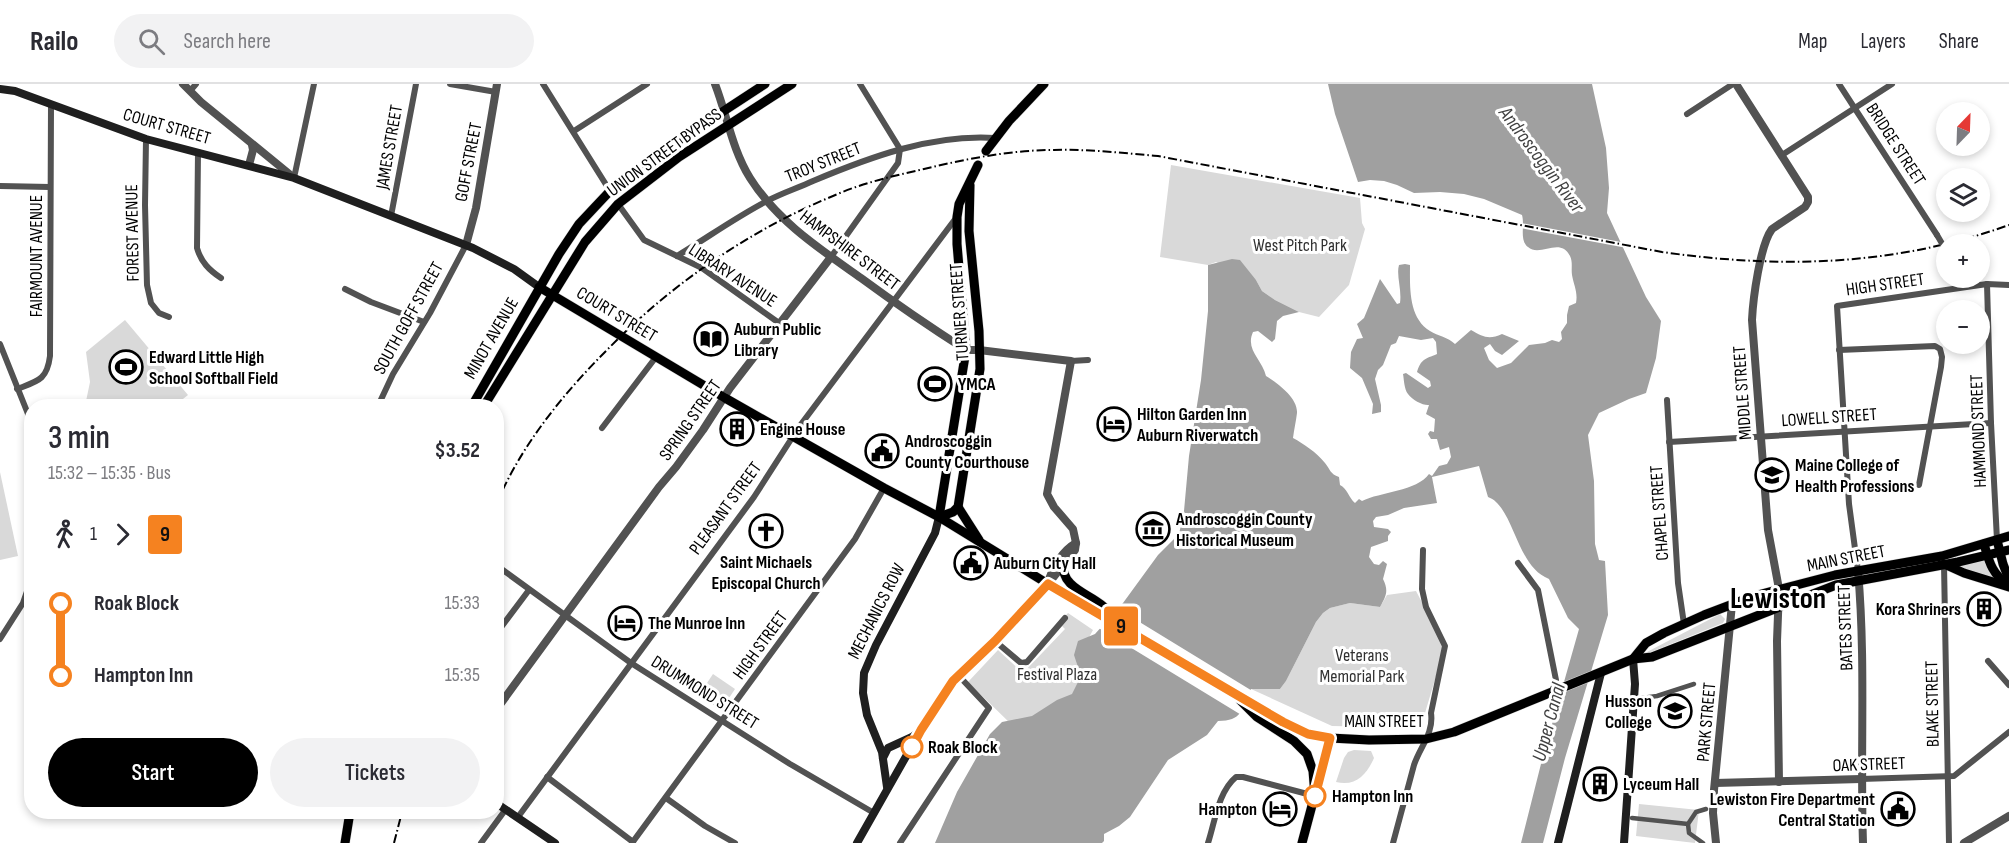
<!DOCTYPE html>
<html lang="en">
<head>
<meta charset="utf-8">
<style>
	:root { --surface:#fff; --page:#f2f2f3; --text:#2b2b33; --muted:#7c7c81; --line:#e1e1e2; --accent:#000 }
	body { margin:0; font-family:"Sofia Sans Condensed",sans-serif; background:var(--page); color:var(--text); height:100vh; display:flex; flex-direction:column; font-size:22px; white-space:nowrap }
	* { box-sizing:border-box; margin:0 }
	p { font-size:20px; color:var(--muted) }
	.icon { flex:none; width:33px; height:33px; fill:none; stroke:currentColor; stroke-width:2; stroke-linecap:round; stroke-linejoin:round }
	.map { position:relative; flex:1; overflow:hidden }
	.drawer { position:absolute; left:24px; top:315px; width:480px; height:420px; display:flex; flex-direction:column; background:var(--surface); border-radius:24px; box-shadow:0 3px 9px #0003 }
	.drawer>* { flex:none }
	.badge { padding:0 12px; border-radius:4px; font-size:21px; line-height:39px }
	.needle { width:39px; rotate:23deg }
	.tools { position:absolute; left:1936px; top:18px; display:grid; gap:12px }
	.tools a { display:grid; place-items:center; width:54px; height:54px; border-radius:50%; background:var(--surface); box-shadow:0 3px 9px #0003; font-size:30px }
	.map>.badge { position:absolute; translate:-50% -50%; box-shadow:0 0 0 3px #fff }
	.legs { display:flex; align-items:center; gap:9px; height:66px; padding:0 24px; font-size:20px }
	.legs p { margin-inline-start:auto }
	.headline { display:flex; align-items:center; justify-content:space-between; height:102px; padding:0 24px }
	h1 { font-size:33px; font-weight:600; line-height:45px }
	.button { display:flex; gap:12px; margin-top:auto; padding:12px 24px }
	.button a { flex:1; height:69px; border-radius:36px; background:var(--accent); color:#fff; font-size:24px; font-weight:600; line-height:69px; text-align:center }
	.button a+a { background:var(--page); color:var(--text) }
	ul { padding:0 24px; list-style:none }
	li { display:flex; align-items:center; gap:21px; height:72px; font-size:22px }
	li i { display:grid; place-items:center; width:9px; height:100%; margin:0 8px; background:currentColor }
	li i::after { content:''; width:15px; height:15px; margin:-8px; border:4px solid; border-radius:50%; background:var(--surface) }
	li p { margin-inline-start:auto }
	li:first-child i { background:linear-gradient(#0000 50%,currentColor 0) }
	li:last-child i { background:linear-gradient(currentColor 50%,#0000 0) }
	header { display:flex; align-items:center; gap:36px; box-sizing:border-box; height:84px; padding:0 30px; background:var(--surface); border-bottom:2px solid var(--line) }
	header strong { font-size:28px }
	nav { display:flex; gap:33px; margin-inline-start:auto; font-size:21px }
	.search { width:420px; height:54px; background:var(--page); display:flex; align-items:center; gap:15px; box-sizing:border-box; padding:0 21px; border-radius:33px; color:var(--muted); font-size:22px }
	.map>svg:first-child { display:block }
	.green { fill:#d9d9d9 }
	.water { fill:#a0a0a0 }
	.pier { fill:#fff }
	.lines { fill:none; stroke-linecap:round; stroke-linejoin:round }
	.primary-casing { stroke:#dbdbdb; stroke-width:10 }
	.trunk-casing { stroke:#dbdbdb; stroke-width:10 }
	.pedestrian { stroke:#525252; stroke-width:4.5 }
	.minor { stroke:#525252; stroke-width:6 }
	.tertiary { stroke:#525252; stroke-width:8 }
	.secondary { stroke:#1f1f1f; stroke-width:8 }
	.primary { stroke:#000; stroke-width:9 }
	.trunk { stroke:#000; stroke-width:9 }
	.rail { stroke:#000; stroke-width:2; stroke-dasharray:9 3 1.5 3; stroke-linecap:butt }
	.minor-bridge { stroke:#525252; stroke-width:6 }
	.line-1-casing { stroke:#fff; stroke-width:14 }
	.line-1 { stroke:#f58220; stroke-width:9 }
	.stop-1-dot { fill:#fff; stroke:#f58220; stroke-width:3 }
	.labels { text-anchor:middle; stroke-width:6; stroke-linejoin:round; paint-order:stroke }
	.street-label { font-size:18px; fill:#000; stroke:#fff }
	.park-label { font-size:18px; fill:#303030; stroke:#fff }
	.poi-label { font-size:18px; font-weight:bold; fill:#000; stroke:#fff; text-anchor:start }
	.stop-label { font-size:18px; font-weight:bold; fill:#000; stroke:#fff; text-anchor:start }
	.water-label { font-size:20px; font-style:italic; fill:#414141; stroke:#fff }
	.town-label { font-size:30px; font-weight:bold; fill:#000; stroke:#fff }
</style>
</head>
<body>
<header>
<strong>Railo</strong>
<div class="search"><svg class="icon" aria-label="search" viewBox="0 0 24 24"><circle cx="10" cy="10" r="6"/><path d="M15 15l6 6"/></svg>Search here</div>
<nav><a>Map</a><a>Layers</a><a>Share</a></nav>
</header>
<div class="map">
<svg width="2009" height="759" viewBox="0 0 2009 759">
	<rect width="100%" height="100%" fill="#fff"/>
	<!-- green -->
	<g class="green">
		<polygon points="1171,81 1360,114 1362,139 1365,145 1349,201 1319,233 1299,228 1275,216 1262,207 1256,196 1216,178 1208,181 1160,173"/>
		<polygon points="125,236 188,311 174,322 85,322 90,298 86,268"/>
		<polygon points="0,388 18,472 0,476"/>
		<polygon points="1984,476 1994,494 1957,482"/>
		<polygon points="1416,507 1445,562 1422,639 1380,643 1332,642 1251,605 1280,605 1286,597 1316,538 1323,529 1330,524 1350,519 1380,523 1387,511"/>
		<path d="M1068 529 1093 546 1087 557 1085 591 1074 612C1063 615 1052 616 1047 628L1013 642 968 598 998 566 1023 589 1065 545 1059 539Z"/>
		<polygon points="1720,530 1725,535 1723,539 1646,570 1645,569"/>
		<polygon points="713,590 735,605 721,626 699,611"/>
		<path d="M1354 666 1371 667 1374 674C1367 690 1356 703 1336 698L1344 674 1348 668Z"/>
		<polygon points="1639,720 1699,726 1695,759 1636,752"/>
	</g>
	<!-- water -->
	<path class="water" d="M1328 0H1592L1606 64 1609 104 1607 129 1646 213 1661 237 1656 274 1646 309 1629 315 1599 329 1588 351 1594 397 1595 460 1599 476 1605 477 1608 531 1565 674 1543 759H1521L1543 672 1579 545 1568 534 1549 495C1516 483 1514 422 1488 413L1479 382 1432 393 1437 419 1404 424 1388 431 1376 433 1373 437 1374 443 1388 445 1391 448 1388 452V457L1371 463 1369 473 1374 480 1379 481 1383 477 1387 480 1383 495C1389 507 1386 512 1380 523L1350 519 1330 524 1323 529 1316 538 1286 597 1280 605H1251C1242 626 1242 637 1218 637L1207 651 1168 676 1130 733 1119 742 1104 750V757L1102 759H935L957 708 990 650 1002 638 1032 632 1057 616 1072 610 1081 592 1074 571 1078 557 1095 550 1123 519 1158 471 1179 450 1184 427 1189 372 1201 296 1208 227V181L1232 175 1240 176 1256 196 1262 207 1275 216 1299 228 1283 232 1277 237 1275 255 1272 258 1258 247 1253 248C1245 266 1262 275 1266 292 1277 299 1298 314 1297 329 1296 337 1294 346 1293 354 1304 360 1316 368 1325 379 1330 385 1330 390 1339 393L1340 401C1347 404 1349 414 1355 419L1359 415 1362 417C1380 408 1417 407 1429 390L1432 392 1439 382 1447 380 1451 373 1449 363 1440 366 1437 355H1431L1428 350 1430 347 1434 348 1435 335 1426 330 1429 321C1424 322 1412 316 1408 310 1404 305 1404 295 1403 290L1406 289 1428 304 1431 302 1430 297 1417 288C1421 275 1425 275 1437 270L1436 258 1433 254 1421 256 1399 252 1396 259 1391 261 1383 281 1378 286 1375 295 1381 321V328L1372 330 1373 320 1362 294 1350 284 1351 268 1357 255 1363 254 1357 240 1364 234 1380 195 1397 220 1400 219C1402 206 1396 191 1399 181L1405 180 1410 181C1410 202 1408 234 1430 247 1438 252 1448 253 1455 260L1471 246C1483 253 1489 256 1502 250L1519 257 1502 271 1495 267 1490 260 1484 264 1489 276 1497 284 1511 279 1529 261 1545 259 1552 256 1559 258 1562 255 1561 248 1567 239V231L1569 222 1576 219C1578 208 1574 202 1572 191 1571 185 1573 178 1570 172 1560 152 1540 174 1528 163 1519 156 1525 141 1522 131L1484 115 1464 110 1440 108 1414 109 1397 101 1384 97 1370 96 1358 98 1335 30Z"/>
	<!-- pier -->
	<g class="pier">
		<polygon points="1521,139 1626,159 1627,164 1520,144"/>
		<polygon points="1115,523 1254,608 1253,608 1243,632 1097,543"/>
	</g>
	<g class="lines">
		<defs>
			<g id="primary">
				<polyline points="1997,456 2003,480 2009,495"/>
				<path d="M1984 460C1989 477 1992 491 2008 500"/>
				<polyline points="1944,480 1964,489 2009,503"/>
			</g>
			<g id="trunk">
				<polyline points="986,67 1009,37 1044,0"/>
				<polyline points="539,203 725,314 884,404 939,433 1048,500 1283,638 1308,649 1330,654 1369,656 1426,655 1454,648 1633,575 1652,573 1836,501 1958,478 2009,466"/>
				<polyline points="472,322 559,170 579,140 594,124 610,107 658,70 765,0"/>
				<polyline points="484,322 585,158 618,120 679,73 792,0"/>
				<polyline points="958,423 979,456"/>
				<polyline points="939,433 966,266 957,160 957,133 959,120 978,81"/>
				<polyline points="939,433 953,428 958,423 980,285 979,247 969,147 970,101"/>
				<path d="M1064 480C1060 499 1082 508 1096 517 1104 522 1111 529 1117 536"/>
				<polyline points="1633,575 1646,559 1664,549 1704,531 1754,512 1835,491 1942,472 2009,452"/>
				<polyline points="1240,616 1257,633 1294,657 1307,670 1313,687 1315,712"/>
				<polyline points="345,759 350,728"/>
				<polyline points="1302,759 1330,654"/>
			</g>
		</defs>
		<!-- primary casing -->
		<use href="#primary" class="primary-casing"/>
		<!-- trunk casing -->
		<use href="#trunk" class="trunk-casing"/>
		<!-- pedestrian -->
		<g class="pedestrian">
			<polyline points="1634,615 1657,612 1694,600"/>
			<polyline points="1632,734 1688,740"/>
			<polyline points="1703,759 1689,749 1688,740 1696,728 1706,725"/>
		</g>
		<!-- minor -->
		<g class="minor">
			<polyline points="450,0 496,8"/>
			<polyline points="543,0 610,107"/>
			<polyline points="1839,0 1937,151"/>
			<polyline points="190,7 196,0"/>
			<polyline points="1687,30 1733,0"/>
			<polyline points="574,47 647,0"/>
			<polyline points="146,55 145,121 147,201 151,219 159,229 169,233"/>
			<path d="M198 68 197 164C201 178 209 186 221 194"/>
			<polyline points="1782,71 1892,0"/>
			<polyline points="294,94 314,0"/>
			<polyline points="0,102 50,103"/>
			<polyline points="618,120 644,156 702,184 779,239"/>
			<polyline points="391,132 416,0"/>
			<path d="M677 172C707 154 736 133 767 117 782 109 798 104 813 97 870 73 932 50 995 54"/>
			<polyline points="831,173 898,79 900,65 860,0"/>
			<polyline points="1965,194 1970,198 1978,200"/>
			<polyline points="1987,200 1991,339 1997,456"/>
			<polyline points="345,205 371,218 424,238"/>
			<polyline points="0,260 32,340"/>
			<polyline points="1839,266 1935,262 1940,265 1942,273 1941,283 1919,401"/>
			<polyline points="1071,277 1088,276"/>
			<path d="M17 305C38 297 47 296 50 272L51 21"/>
			<polyline points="1667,316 1678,499 1684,540"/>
			<polyline points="378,322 393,290 430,229 466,161"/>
			<polyline points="602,344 656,273"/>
			<polyline points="1669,358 1991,339"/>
			<polyline points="1518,479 1538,506 1556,596 1552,608"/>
			<polyline points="1944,480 1949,759"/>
			<polyline points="496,481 631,579 790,680 874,729"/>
			<polyline points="1858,487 1849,420 1837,222 1987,200 2009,201"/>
			<polyline points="496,550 529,506"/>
			<polyline points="0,555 23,519 32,493"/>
			<polyline points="995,557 1021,579 1027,578 1065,534"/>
			<polyline points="1988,577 2009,601"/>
			<polyline points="547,693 633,758"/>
			<polyline points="1861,695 1954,692 2009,648"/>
			<polyline points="666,714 705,742 735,759"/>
			<polyline points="518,733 754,413 799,343 956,134"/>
			<polyline points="481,759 506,725"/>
			<polyline points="632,759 855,455 884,404"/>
			<polyline points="900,759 989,624 959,592"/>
			<path d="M1208 759C1215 738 1218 708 1236 693H1243L1315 712"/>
			<path d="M1393 759C1400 733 1407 707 1414 681 1420 663 1434 649 1431 629L1445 562 1426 523 1422 505 1423 466"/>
		</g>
		<!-- tertiary -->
		<g class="tertiary">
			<polyline points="183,0 201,18 293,93"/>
			<path d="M715 0C727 31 732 65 750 94 777 137 820 165 861 194 895 219 930 243 966 266H979L1071 277 1047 410 1054 423 1073 445 1076 459 1075 466 1048 500"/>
			<path d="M1736 0 1808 113V118L1805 123 1772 145C1760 161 1753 215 1752 236L1768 446 1779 505 1777 557 1779 698"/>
			<polyline points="249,81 253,66 252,61"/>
			<polyline points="466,161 476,124 497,0"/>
			<path d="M1858 487C1866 577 1860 669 1863 759"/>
			<path d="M1048 499C1052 484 1062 467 1076 459"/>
			<polyline points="496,626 659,403 676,383 703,346 730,304 831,173"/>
			<polyline points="1715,699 1861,695"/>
			<polyline points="1716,759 1713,729 1714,706 1732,520"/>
			<polyline points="1964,759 2009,732"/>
		</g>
		<!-- secondary -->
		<g class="secondary">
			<polyline points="0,5 15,7 146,55 294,94 473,164 514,185 539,203"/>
			<polyline points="883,674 888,664 912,653 917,649"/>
			<polyline points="887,703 882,668 867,631 863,609 864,589 876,561 935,449 939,433"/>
			<polyline points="496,719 555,759"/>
			<polyline points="857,759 921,646 953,597 995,557 1048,500"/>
			<polyline points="1558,759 1601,589"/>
			<polyline points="1624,759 1635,600 1633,575"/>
		</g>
		<!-- primary -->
		<use href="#primary" class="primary"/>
		<!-- trunk -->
		<use href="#trunk" class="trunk"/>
		<!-- rail -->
		<g class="rail">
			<path d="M496 421C520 363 562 311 606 267 670 201 748 147 833 112 862 99 893 92 924 85 966 75 1010 66 1054 66 1088 65 1123 69 1158 72L1662 168C1781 185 1895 182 2009 141"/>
			<polyline points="394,759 402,728"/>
		</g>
		<!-- minor-bridge -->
		<polyline class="minor-bridge" points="1937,151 1947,168"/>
	</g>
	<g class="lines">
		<defs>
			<polyline id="line-1" points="912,663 921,646 953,597 995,557 1048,500 1283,638 1308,650 1330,654 1315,712"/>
		</defs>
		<!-- line-1 casing -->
		<use href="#line-1" class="line-1-casing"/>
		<!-- line-1 -->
		<use href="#line-1" class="line-1"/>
	</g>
	<!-- icons -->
	<defs>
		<symbol id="library-ring" viewBox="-11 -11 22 22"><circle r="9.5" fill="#fff" stroke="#000" stroke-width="1.5"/><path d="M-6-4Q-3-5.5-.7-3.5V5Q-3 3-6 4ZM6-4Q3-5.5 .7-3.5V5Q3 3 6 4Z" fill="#000"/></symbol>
		<symbol id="stadium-ring" viewBox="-11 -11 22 22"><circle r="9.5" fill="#fff" stroke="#000" stroke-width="1.5"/><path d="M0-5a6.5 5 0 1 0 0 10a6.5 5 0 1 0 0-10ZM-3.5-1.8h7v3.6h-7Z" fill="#000"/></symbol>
		<symbol id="hotel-ring" viewBox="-11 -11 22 22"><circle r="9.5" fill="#fff" stroke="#000" stroke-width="1.5"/><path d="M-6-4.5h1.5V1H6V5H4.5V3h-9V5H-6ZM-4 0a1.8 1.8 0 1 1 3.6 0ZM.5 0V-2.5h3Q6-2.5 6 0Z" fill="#000"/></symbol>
		<symbol id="building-ring" viewBox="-11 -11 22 22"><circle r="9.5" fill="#fff" stroke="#000" stroke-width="1.5"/><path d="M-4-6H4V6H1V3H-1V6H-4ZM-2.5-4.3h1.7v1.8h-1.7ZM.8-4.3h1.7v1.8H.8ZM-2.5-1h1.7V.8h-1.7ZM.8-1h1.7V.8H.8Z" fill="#000"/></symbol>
		<symbol id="civic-ring" viewBox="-11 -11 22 22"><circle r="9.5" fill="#fff" stroke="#000" stroke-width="1.5"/><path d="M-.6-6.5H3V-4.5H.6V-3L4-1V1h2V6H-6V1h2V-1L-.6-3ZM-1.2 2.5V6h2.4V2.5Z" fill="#000"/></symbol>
		<symbol id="university-ring" viewBox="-11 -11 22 22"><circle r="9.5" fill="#fff" stroke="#000" stroke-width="1.5"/><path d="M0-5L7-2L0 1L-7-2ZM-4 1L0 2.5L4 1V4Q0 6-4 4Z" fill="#000"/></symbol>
		<symbol id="museum-ring" viewBox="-11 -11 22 22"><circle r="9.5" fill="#fff" stroke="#000" stroke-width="1.5"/><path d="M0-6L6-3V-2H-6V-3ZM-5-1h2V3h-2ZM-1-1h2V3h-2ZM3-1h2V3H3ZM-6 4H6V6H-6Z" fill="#000"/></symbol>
		<symbol id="church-ring" viewBox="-11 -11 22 22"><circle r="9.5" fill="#fff" stroke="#000" stroke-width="1.5"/><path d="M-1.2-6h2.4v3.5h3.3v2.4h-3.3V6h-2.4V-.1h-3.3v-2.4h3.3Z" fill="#000"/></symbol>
		<symbol id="school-ring" viewBox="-11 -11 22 22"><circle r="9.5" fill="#fff" stroke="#000" stroke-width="1.5"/><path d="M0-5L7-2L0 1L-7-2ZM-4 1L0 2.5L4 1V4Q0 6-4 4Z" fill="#000"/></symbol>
	</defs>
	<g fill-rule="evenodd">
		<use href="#library-ring" x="692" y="236" width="38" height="38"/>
		<use href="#stadium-ring" x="107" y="264" width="38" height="38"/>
		<use href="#stadium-ring" x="916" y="281" width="38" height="38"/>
		<use href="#hotel-ring" x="1095" y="321" width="38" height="38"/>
		<use href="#building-ring" x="718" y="326" width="38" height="38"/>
		<use href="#civic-ring" x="863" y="348" width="38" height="38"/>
		<use href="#university-ring" x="1753" y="372" width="38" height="38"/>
		<use href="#museum-ring" x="1134" y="426" width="38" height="38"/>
		<use href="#church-ring" x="747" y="428" width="38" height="38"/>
		<use href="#civic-ring" x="952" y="460" width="38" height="38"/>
		<use href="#building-ring" x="1965" y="506" width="38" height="38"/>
		<use href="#hotel-ring" x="606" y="520" width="38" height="38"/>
		<use href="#school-ring" x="1656" y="608" width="38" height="38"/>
		<use href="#building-ring" x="1581" y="681" width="38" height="38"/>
		<use href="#hotel-ring" x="1261" y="706" width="38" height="38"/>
		<use href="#civic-ring" x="1879" y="706" width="38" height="38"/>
	</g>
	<!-- markers -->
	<g class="stop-1-dot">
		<circle cx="912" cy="663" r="10"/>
		<circle cx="1315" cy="712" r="10"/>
	</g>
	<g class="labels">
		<!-- street labels -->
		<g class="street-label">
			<text transform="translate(167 42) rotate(16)" y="6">COURT STREET</text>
			<text transform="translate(1896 60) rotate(57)" y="6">BRIDGE STREET</text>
			<text transform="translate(389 63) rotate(-80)" y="6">JAMES STREET</text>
			<text transform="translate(664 68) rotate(-36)" y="6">UNION STREET BYPASS</text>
			<text transform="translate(468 78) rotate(-79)" y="6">GOFF STREET</text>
			<text transform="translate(823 78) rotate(-22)" y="6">TROY STREET</text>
			<text transform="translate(132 149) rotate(-91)" y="6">FOREST AVENUE</text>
			<text transform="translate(850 166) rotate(37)" y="6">HAMPSHIRE STREET</text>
			<text transform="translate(36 172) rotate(-90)" y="6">FAIRMOUNT AVENUE</text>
			<text transform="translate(733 191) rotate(33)" y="6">LIBRARY AVENUE</text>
			<text transform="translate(1885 200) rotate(-8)" y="6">HIGH STREET</text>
			<text transform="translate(959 228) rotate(-94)" y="6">TURNER STREET</text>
			<text transform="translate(617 230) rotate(31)" y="6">COURT STREET</text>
			<text transform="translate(408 234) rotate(-61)" y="6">SOUTH GOFF STREET</text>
			<text transform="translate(491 254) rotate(-60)" y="6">MINOT AVENUE</text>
			<text transform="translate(1742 309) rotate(-94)" y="6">MIDDLE STREET</text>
			<text transform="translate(1829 333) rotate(-4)" y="6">LOWELL STREET</text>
			<text transform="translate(690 336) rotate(-55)" y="6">SPRING STREET</text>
			<text transform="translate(1978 347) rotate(-92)" y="6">HAMMOND STREET</text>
			<text transform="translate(725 424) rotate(-54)" y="6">PLEASANT STREET</text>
			<text transform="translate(1659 429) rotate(-94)" y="6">CHAPEL STREET</text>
			<text transform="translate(1846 474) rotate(-11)" y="6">MAIN STREET</text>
			<text transform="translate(876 527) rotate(-63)" y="6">MECHANICS ROW</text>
			<text transform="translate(1845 544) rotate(-92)" y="6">BATES STREET</text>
			<text transform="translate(760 561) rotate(-54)" y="6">HIGH STREET</text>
			<text transform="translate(705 608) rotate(32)" y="6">DRUMMOND STREET</text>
			<text transform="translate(1932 620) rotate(-91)" y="6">BLAKE STREET</text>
			<text x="1384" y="643">MAIN STREET</text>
			<text transform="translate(1706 638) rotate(-85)" y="6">PARK STREET</text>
			<text transform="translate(1869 680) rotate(-2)" y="6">OAK STREET</text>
		</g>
		<!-- park labels -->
		<g class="park-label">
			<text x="1300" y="167">West Pitch Park</text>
			<text x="1362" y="577">Veterans<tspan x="1362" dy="21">Memorial Park</tspan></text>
			<text x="1057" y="596">Festival Plaza</text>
		</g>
		<!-- poi labels -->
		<g class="poi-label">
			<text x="734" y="251">Auburn Public<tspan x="734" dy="21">Library</tspan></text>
			<text x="149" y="279">Edward Little High<tspan x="149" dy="21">School Softball Field</tspan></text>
			<text x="958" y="306">YMCA</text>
			<text x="1137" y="336">Hilton Garden Inn<tspan x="1137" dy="21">Auburn Riverwatch</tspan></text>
			<text x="760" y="351">Engine House</text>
			<text x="905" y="363">Androscoggin<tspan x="905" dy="21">County Courthouse</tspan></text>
			<text x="1795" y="387">Maine College of<tspan x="1795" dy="21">Health Professions</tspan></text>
			<text x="1176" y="441">Androscoggin County<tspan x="1176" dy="21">Historical Museum</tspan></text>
			<text x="766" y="484" text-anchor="middle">Saint Michaels<tspan x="766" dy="21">Episcopal Church</tspan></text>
			<text x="994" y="485">Auburn City Hall</text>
			<text x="1961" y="531" text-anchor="end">Kora Shriners</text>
			<text x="648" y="545">The Munroe Inn</text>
			<text x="1652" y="623" text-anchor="end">Husson<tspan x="1652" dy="21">College</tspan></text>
			<text x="1623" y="706">Lyceum Hall</text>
			<text x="1875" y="721" text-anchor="end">Lewiston Fire Department<tspan x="1875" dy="21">Central Station</tspan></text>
			<text x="1257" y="731" text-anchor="end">Hampton</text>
		</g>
		<!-- stop labels -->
		<g class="stop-label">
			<text x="928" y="669">Roak Block</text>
			<text x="1332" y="718">Hampton Inn</text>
		</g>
		<!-- water labels -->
		<g class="water-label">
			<text transform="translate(1542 75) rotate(53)" y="7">Androscoggin River</text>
			<text transform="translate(1548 638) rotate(-75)" y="7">Upper Canal</text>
		</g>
		<!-- town labels -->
		<g class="town-label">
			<text x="1778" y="524">Lewiston</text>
		</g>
	</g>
</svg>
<div class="tools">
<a><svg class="needle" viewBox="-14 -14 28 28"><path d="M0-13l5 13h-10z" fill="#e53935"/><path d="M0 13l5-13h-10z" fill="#7c7c81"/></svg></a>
<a><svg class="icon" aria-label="layers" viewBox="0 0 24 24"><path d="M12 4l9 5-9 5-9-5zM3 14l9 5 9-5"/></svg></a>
<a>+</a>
<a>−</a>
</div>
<b class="badge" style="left:1121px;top:542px;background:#f58220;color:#111">9</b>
<section class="drawer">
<div class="headline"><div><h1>3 min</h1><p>15:32 – 15:35 · Bus</p></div><b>$3.52</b></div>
<div class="legs"><svg class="icon" aria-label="walk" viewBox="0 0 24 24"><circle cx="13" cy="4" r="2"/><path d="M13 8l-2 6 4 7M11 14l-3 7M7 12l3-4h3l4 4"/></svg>1<svg class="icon" aria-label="forward" viewBox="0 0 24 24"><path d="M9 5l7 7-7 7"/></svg><b class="badge" style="background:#f58220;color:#111">9</b></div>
<ul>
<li><i style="color:#f58220"></i><b>Roak Block</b><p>15:33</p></li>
<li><i style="color:#f58220"></i><b>Hampton Inn</b><p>15:35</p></li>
</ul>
<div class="button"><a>Start</a><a>Tickets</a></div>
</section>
</div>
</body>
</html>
